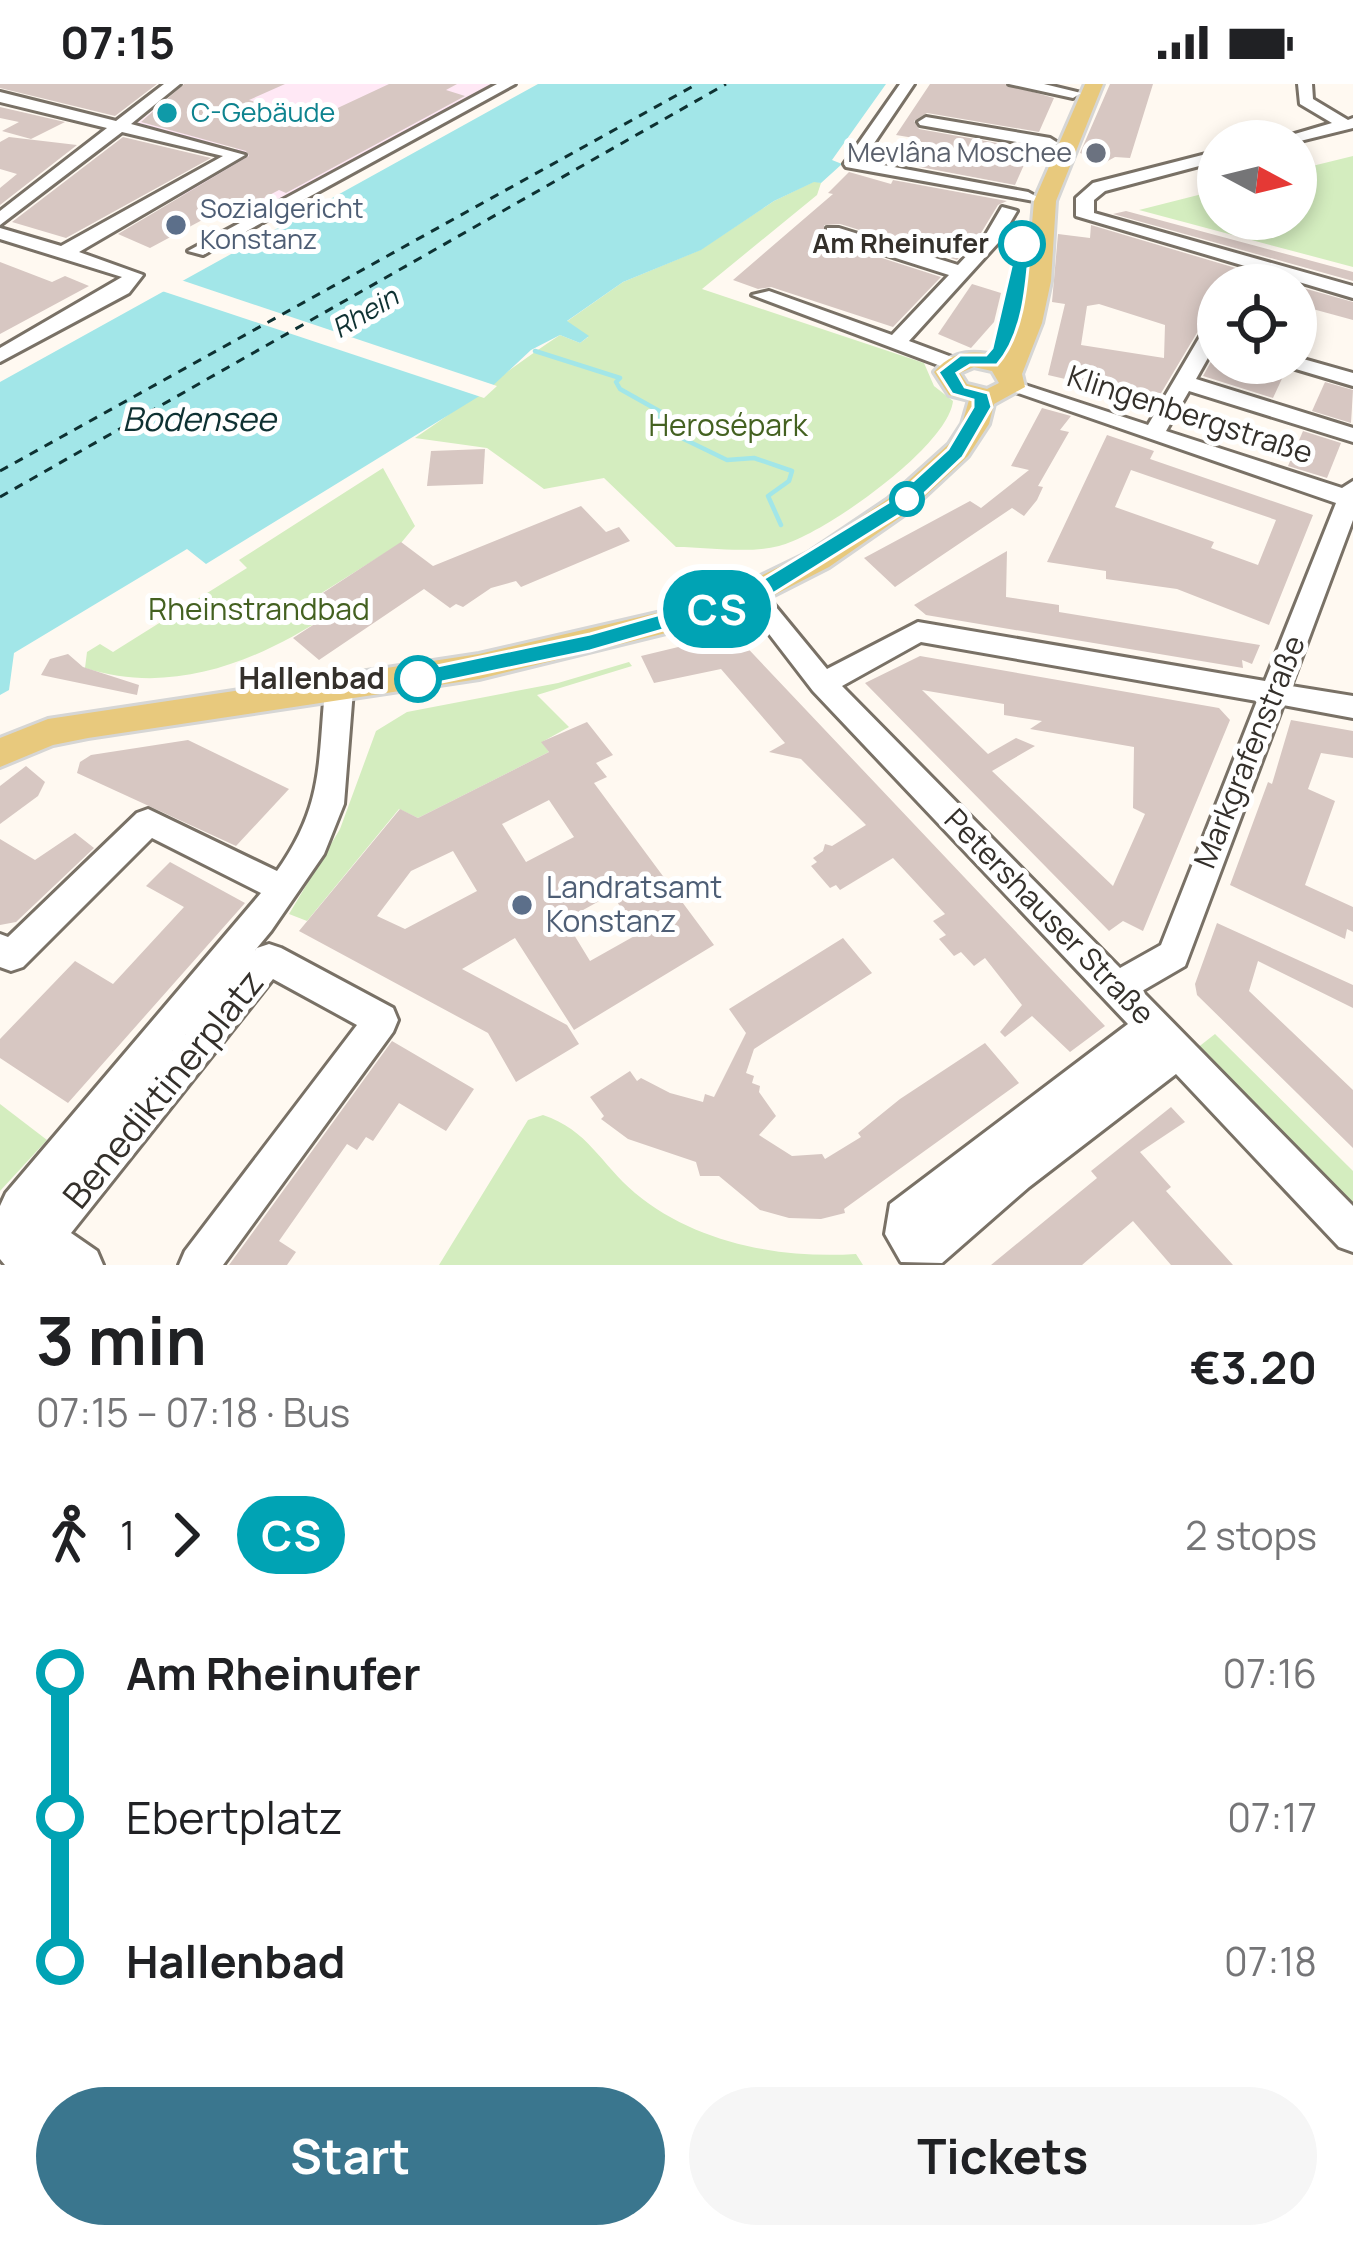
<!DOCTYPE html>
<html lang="en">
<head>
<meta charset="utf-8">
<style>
	:root { --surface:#fff; --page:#f6f6f6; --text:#202124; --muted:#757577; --accent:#3a768e }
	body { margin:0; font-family:Manrope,sans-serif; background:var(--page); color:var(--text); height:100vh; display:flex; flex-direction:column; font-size:45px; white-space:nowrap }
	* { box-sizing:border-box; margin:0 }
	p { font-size:39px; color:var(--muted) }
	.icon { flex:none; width:66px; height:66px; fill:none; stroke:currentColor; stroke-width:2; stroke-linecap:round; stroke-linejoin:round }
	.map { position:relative; height:1181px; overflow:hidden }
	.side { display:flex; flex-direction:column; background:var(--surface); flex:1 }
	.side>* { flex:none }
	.badge { padding:0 24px; border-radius:39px; font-size:42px; line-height:78px }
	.needle { width:78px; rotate:97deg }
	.tools { position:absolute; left:1197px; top:36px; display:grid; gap:24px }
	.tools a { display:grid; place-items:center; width:120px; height:120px; border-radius:50%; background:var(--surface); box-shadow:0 6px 18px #0003; font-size:60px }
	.map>.badge { position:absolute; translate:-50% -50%; box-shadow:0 0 0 6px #fff }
	.legs { display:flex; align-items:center; gap:18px; height:132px; padding:0 36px; font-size:39px }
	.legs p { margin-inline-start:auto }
	.overview { display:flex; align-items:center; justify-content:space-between; height:204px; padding:0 36px }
	h1 { font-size:66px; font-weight:700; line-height:90px }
	.button { display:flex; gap:24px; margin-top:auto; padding:24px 36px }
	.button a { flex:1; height:138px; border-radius:72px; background:var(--accent); color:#fff; font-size:48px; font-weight:700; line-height:138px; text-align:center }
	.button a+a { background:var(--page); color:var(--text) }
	ul { padding:0 36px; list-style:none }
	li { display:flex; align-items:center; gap:42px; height:144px; font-size:45px }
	li i { display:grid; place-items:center; width:18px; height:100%; margin:0 15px; background:currentColor }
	li i::after { content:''; width:30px; height:30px; margin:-15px; border:9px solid; border-radius:50%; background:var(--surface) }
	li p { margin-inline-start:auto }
	li:first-child i { background:linear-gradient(#0000 50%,currentColor 0) }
	li:last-child i { background:linear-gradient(currentColor 50%,#0000 0) }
	.status { display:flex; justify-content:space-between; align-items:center; height:84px; padding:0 60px; background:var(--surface); direction:ltr }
	.status svg { height:33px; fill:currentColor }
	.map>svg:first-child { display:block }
	.education { fill:#ffe8f5 }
	.green { fill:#d4edbf }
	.water { fill:#a2e6e8 }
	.pier { fill:#fff9f1 }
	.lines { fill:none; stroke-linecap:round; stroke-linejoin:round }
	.stream { stroke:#a2e6e8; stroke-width:4.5 }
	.ferry { stroke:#0e3132; stroke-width:3; stroke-dasharray:9 8; stroke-linecap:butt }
	.building { fill:#d7c7c2; fill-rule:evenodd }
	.minor-casing { stroke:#797166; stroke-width:6 }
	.major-casing { stroke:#d6d6d5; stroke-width:6 }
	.minor { fill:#fff; fill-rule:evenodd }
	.major { fill:#e8c97d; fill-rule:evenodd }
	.line-1 { fill:#00a3b4; stroke:#fff; stroke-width:3 }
	.culture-dot { fill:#0f9aa8; stroke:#fff; stroke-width:4.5 }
	.worship-dot { fill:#6b7280; stroke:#fff; stroke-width:4.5 }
	.service-dot { fill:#5c6f8a; stroke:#fff; stroke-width:4.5 }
	.stop-1-dot { fill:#fff; stroke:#00a3b4; stroke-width:6 }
	.labels { text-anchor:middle; stroke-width:10; stroke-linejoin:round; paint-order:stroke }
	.far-culture-label { font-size:27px; fill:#0d838f; stroke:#fff; text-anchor:start }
	.far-worship-label { font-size:27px; fill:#5b616d; stroke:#fff; text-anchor:end }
	.far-service-label { font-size:27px; fill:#4e5e75; stroke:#fff; text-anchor:start }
	.far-stop-label { font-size:27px; font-weight:bold; fill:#34302b; stroke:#fff; text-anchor:end }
	.far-water-label { font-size:27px; font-style:italic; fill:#0e3132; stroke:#fff }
	.street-label { font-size:30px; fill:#34302b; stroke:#fff }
	.park-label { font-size:30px; fill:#446121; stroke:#fff }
	.stop-label { font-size:30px; font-weight:bold; fill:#34302b; stroke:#fff; text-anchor:end }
	.service-label { font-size:30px; fill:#4e5e75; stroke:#fff; text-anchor:start }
	.water-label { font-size:33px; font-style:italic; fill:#0e3132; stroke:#fff }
	.near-street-label { font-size:36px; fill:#34302b; stroke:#fff }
</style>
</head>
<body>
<div class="status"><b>07:15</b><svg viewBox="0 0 49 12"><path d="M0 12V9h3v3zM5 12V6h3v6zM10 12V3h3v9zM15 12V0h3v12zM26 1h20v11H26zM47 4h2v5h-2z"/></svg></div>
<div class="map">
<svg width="1353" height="1181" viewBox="0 0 1353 1181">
	<rect width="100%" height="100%" fill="#fff9f1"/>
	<!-- education -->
	<polygon class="education" points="186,0 501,0 245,137 173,109 228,82 236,64 134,42"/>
	<!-- green -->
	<g class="green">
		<polygon points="1353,72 1353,183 1139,126 1218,106 1218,135 1296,135 1296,86"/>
		<path d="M815 97 821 99 817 111 702 205 924 279 934 302 953 317C948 363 823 451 779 462 747 470 709 463 676 463L604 394 544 405 487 364 415 354C465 321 511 283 560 251L580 259 588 253 566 238 623 198 700 166 774 117Z"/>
		<path d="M383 384 415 442 401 459 312 515 330 530C256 578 173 612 85 584L87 568 100 560 113 568 247 484 239 476Z"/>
		<polygon points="629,578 632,582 537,611 569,643 542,658 549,668 418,734 399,725 307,837 289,830 340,745 376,647 407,628 558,599"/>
		<polygon points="1215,950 1353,1087 1353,1131 1192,968"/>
		<polygon points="0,1020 47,1056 0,1107"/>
		<path d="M543 1031C588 1046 600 1079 635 1109 695 1159 780 1175 856 1170L863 1181H439L528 1036Z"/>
	</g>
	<!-- water -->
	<polygon class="water" points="538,0 886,0 832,76 842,80 821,99 814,98 774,117 701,166 623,198 567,237 589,252 580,259 560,251 531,266 486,308 206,480 187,465 14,569 9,606 0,611 0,298"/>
	<!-- pier -->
	<polygon class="pier" points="181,196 497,302 484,314 162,207"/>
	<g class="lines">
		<!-- stream -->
		<polyline class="stream" points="535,267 620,294 616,298 620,305 661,328 659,343 727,376 754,374 792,387 789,397 768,412 781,441"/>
		<!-- ferry -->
		<g class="ferry">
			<polyline points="0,387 697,0"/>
			<polyline points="0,413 726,0"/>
		</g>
	</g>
	<!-- building -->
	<g class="building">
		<polygon points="0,0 157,0 115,32 0,4"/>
		<polygon points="184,0 285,0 249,16 312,36 389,0 457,0 446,6 465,12 286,109 279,106 258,117 247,112 150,164 118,150 249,72 246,67 141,38"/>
		<polygon points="930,0 1005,0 1054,14 1039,48 927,29 914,37 919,45 1031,65 1015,101 904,80 920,55 896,51"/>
		<polygon points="1110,0 1153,0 1130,74 1115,73 1106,78 1080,69"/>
		<polygon points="0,23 65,38 31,55 2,47 19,38 0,34"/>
		<polygon points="9,53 77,61 0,121 0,104 17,90 0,85 0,58"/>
		<polygon points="123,53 211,74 66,154 12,138"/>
		<polygon points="849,88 891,100 893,96 1007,117 998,121 981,149 957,176 840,140 824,141 826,156 941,193 893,243 771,203 758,205 733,196 833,110 828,109"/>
		<polygon points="1126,127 1353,188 1353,197 1113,130"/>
		<path d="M1091 141 1293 201H1218V229L1204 237 1151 326 1106 311 1121 308 1048 291 1065 220 1052 218 1058 150 1090 154ZM1099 220 1165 241 1164 274 1081 261 1087 222Z"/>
		<polygon points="0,178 52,198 65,192 89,202 0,250"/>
		<polygon points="972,200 1001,209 994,238 971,264 938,250"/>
		<polygon points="1296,202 1353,218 1353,236 1309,224 1296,248"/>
		<polygon points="1218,265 1218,279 1282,279 1286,286 1273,314 1203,292"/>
		<polygon points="1325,298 1353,306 1351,339 1312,327"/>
		<polygon points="1042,324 1071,332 1060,346 1069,348 1038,402 1043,403 1037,416 1024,432 1012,424 895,503 864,474 970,417 981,424 1029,386 1011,382"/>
		<polygon points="1303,347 1341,359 1327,394 1288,382"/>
		<path d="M1107 351 1154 367 1150 375 1313 431 1269 541 1177 505 1106 495V487L1047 478ZM1131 386 1276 436 1258 481 1211 464 1214 458 1115 423Z"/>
		<polygon points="485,365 483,400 427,402 431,367"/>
		<polygon points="581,422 606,448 619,443 630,457 521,503 516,497 491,504 463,523 456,520 450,524 424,505 319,576 293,554 330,530 312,516 401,458 433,482"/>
		<polygon points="1007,467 1006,513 1059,521 1059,528 1260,561 1252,580 1242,576 1243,584 926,531 914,521"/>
		<polygon points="728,551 737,553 1105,942 1070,968 1032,932 1005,953 1000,948 1022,921 985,874 974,882 961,868 954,872 939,855 946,851 933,837 945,830 893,774 840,806 836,801 830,804 811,782 817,778 813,774 823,767 825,760 832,762 866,741 801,675 769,668 785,659 721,585 654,599 641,572"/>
		<polygon points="68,570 83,583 139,601 137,611 41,591 50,575"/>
		<path d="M920 572 1219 624 1230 636 1143 847 1123 837 1109 847 865 599ZM922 606 1004 620V631L1042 637 1030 645 1134 663 1133 724 1145 730 1113 802 992 687 1035 662 1016 654 988 670Z"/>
		<polygon points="1291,636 1353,647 1353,674 1321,669 1308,705 1335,717 1305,801 1353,823 1353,848 1347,845 1345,855 1230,801 1268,698 1272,700"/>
		<path d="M587 638 613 671 596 679 607 693 594 699 714 861 574 946 515 854 462 885 567 941 579 960 516 998 488 949 299 847 400 725 418 734 549 668 541 658ZM549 716 574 753 526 778 502 740ZM453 767 477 807 405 845 377 832 411 787ZM612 810 638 850 590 877 565 836Z"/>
		<polygon points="188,656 289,705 236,762 77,689 80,678 91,671"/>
		<polygon points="26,682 45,698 38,712 0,740 0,702"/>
		<polygon points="75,749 94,764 16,838 0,841 0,755 35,776"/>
		<polygon points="170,778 245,819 68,1019 0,974 0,955 75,877 113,900 184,823 146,802"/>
		<polygon points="1217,839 1353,901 1353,924 1258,877 1249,907 1353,1006 1353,1064 1197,911 1195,900"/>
		<polygon points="843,854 872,889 754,965 746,989 754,992 752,999 760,1002 759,1008 776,1032 759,1051 792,1072 822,1070 825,1075 861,1053 858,1049 900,1015 985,959 1019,999 844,1125 845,1129 821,1135 789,1134 760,1126 719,1092 700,1092 696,1078 628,1055 601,1035 604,1032 590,1013 630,987 637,997 641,994 670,1009 703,1018 705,1010 714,1013 746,949 729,925"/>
		<polygon points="392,957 474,1005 446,1047 399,1019 373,1057 366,1053 357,1066 347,1060 279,1157 296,1168 287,1181 229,1181"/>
		<polygon points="1171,1023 1185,1038 1140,1068 1171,1103 1166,1107 1233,1181 1171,1181 1133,1137 1082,1181 991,1181 1097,1094 1091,1087"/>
	</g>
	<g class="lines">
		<defs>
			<g id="minor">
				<polygon points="164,0 180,0 131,40 245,71 79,168 143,191 129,209 0,278 0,264 122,193 0,155 0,144 61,162 223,72 122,48 0,141 0,127 107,44 0,18 0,8 116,37"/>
				<polygon points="497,0 515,0 203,171 188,167"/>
				<polygon points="900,0 914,0 862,77 1028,108 1037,113 1034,117 846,83 844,80"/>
				<polygon points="1009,0 1044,0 1081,9 1073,14"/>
				<polygon points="1298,0 1312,0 1313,15 1348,36 1353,34 1353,44 1296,58 1271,57 1332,39 1300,20"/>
				<polygon points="926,33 1050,54 1058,59 1050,64 920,41 918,38"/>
				<polygon points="1218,67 1218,77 1105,107 1094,116 1094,129 1353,202 1353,214 1076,132 1076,114 1093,99"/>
				<polygon points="1002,123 1017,127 998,159 909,257 960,276 960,284 946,284 752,211 769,207 892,251 949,191 827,152 827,144 839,144 958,181 985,152"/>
				<path d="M1218 233V256L1196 295 1353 344V358L1189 307 1166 347 1342 404 1353 397V436L1291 602 1353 612V634L1283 621 1185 882 1142 907 1353 1122V1168L1339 1163 1176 990 1029 1103 942 1179 901 1178 885 1150 890 1120 1128 940 813 607 740 512 753 503 762 506 827 585 918 538 1265 597 1336 419 1001 303 1012 297 1019 299 1148 341 1208 239ZM921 558 1257 617 1161 861 1120 884 842 602Z"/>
				<polygon points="1296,273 1353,289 1353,302 1289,283 1286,279 1296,279"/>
				<path d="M339 596 349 599 353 606 344 720 324 770 271 847 35 1133 257 864 269 860 281 864 393 924 398 936 393 948 223 1181H179L185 1167 357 941 273 895 71 1149 97 1167 103 1181H5L0 1175V1122L6 1109 261 809 152 754 23 883 11 887 0 883V850L8 853 137 729 148 725 277 787C323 722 318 681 325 606L329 599Z"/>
			</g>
			<path id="major" d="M1085 0H1103L1056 117 1051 197 1042 239 1022 290 1025 303 994 320 989 340 968 372 908 428 829 483 731 533 479 595 88 654 53 661 0 683V654L48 635 479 570 709 517 808 469 888 415 949 360 962 340 969 316 949 311 934 288C954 265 975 266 1004 273L1027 197 1034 117ZM974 283 992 287 999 299 987 305 967 300 960 289Z"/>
		</defs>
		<!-- minor casing -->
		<use href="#minor" class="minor-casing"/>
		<!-- major casing -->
		<use href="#major" class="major-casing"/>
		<!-- minor -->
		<use href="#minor" class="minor"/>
		<!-- major -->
		<use href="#major" class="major"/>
	</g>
	<!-- line-1 -->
	<path class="line-1" d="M1017 157 1030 160C1027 198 1024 251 997 281H970L957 289 965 303 988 309 992 323 963 373 907 426 760 518 590 567 418 603 409 601 406 595 418 586 590 550 745 506 892 416 948 365 973 323V316L952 310 938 288 960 271H986L992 264Z"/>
	<!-- markers -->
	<circle class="culture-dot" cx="167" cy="29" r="12"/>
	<circle class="worship-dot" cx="1096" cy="69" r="12"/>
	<g class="service-dot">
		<circle cx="176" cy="141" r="12"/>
		<circle cx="522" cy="821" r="12"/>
	</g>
	<g class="stop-1-dot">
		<circle cx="1022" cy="160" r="21"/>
		<circle cx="907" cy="415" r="15"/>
		<circle cx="418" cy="595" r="21"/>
	</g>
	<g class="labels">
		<!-- far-culture labels -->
		<g class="far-culture-label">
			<text x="191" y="38">C-Gebäude</text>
		</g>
		<!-- far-worship labels -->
		<g class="far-worship-label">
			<text x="1072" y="78">Mevlâna Moschee</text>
		</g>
		<!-- far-service labels -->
		<g class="far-service-label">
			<text x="200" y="134">Sozialgericht<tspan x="200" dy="31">Konstanz</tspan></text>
		</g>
		<!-- far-stop labels -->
		<g class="far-stop-label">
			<text x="989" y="169">Am Rheinufer</text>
		</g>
		<!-- far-water labels -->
		<g class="far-water-label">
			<text transform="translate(365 229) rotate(-31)" y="9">Rhein</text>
		</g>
		<!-- street labels -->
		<g class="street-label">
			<text transform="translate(1190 331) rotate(18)" y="10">Klingenbergstraße</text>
			<text transform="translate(1250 668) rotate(-68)" y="10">Markgrafenstraße</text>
			<text transform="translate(1049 833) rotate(46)" y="10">Petershauser Straße</text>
		</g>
		<!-- park labels -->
		<g class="park-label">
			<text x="728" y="352">Herosépark</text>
			<text x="259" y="536">Rheinstrandbad</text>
		</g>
		<!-- stop labels -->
		<g class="stop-label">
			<text x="385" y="605">Hallenbad</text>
		</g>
		<!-- service labels -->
		<g class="service-label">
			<text x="546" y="814">Landratsamt<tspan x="546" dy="34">Konstanz</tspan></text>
		</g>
		<!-- water labels -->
		<g class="water-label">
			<text x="199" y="347">Bodensee</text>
		</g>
		<!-- near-street labels -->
		<g class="near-street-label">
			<text transform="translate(163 1005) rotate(-51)" y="13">Benediktinerplatz</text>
		</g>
	</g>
</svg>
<div class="tools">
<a><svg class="needle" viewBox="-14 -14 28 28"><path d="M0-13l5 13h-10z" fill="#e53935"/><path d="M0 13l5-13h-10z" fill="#757577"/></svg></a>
<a><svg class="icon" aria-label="locate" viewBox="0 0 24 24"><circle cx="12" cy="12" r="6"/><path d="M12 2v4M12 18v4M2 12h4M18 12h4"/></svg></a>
</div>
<b class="badge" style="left:717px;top:525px;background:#00a3b4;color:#fff">CS</b>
</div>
<section class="side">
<div class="overview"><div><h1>3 min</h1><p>07:15 – 07:18 · Bus</p></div><b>€3.20</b></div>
<div class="legs"><svg class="icon" aria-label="walk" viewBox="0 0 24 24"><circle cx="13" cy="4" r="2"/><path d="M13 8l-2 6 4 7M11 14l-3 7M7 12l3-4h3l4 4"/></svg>1<svg class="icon" aria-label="forward" viewBox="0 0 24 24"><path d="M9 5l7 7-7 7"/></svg><b class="badge" style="background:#00a3b4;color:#fff">CS</b><p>2 stops</p></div>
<ul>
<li><i style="color:#00a3b4"></i><b>Am Rheinufer</b><p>07:16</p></li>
<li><i style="color:#00a3b4"></i><span>Ebertplatz</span><p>07:17</p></li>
<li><i style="color:#00a3b4"></i><b>Hallenbad</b><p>07:18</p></li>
</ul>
<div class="button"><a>Start</a><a>Tickets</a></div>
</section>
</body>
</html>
